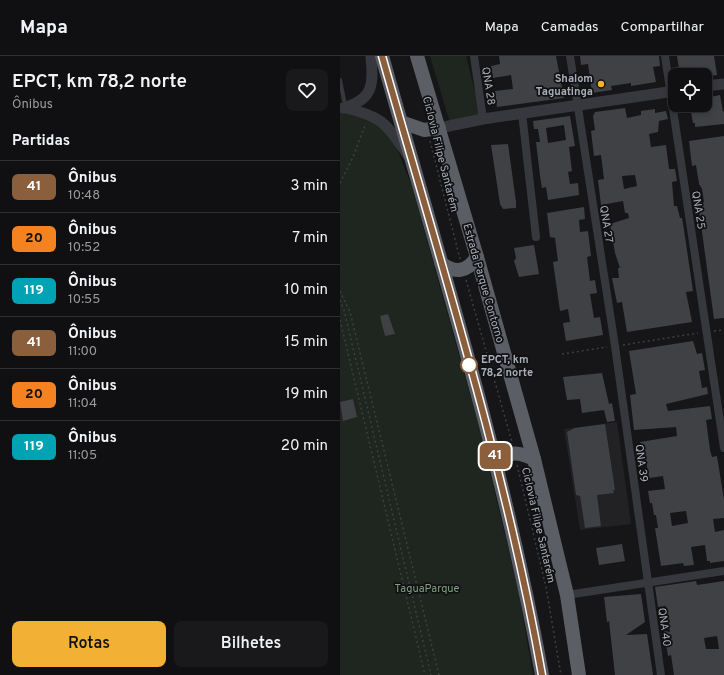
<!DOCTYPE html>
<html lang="pt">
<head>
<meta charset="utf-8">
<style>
	:root { --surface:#101012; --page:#19191b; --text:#f1f3f6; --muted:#9c9d9f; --line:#303032; --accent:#f2b134 }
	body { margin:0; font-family:Overpass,sans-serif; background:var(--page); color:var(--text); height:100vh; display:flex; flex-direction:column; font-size:15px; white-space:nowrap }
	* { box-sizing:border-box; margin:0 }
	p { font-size:13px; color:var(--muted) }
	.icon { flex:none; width:22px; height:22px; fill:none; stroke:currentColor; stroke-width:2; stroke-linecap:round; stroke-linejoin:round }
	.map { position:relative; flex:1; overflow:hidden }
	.panel { display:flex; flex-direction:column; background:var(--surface); width:340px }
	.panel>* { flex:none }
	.badge { padding:0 8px; border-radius:6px; font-size:14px; line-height:26px }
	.buttons { position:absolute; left:328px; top:12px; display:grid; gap:8px }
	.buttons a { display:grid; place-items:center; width:44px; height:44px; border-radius:8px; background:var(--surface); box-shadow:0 2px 6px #0003,0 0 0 1px var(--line); font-size:20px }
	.map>.badge { position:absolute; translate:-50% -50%; box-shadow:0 0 0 2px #fff }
	h2 { padding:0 12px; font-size:15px; line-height:36px }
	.round { display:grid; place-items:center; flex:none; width:42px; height:42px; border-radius:8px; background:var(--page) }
	.head { display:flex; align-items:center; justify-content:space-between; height:68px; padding:0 12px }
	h1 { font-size:19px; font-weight:600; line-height:30px }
	.button { display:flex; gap:8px; margin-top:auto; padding:8px 12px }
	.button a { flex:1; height:46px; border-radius:8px; background:var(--accent); color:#111; font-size:16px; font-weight:600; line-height:46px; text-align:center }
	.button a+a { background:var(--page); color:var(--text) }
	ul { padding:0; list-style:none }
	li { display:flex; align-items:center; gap:12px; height:52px; padding:0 12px; border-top:1px solid var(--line) }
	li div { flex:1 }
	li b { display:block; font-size:15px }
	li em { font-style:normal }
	li .badge { min-width:44px; font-weight:700; text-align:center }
	header { display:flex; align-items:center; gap:24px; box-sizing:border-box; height:56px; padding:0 20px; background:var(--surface); border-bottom:1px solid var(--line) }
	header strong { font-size:19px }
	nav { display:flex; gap:22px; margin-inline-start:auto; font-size:14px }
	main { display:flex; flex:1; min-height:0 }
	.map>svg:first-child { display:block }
	.built { fill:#222225 }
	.green { fill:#1e261f }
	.building { fill:#404145; fill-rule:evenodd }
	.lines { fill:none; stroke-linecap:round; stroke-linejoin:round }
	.path { stroke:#3d3f44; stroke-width:1.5; stroke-dasharray:2 3; stroke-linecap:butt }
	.service { stroke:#37383d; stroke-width:4 }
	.minor { stroke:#37383d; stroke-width:8 }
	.tertiary { stroke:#37383d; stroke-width:11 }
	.trunk { stroke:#5b5e65; stroke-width:14 }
	.line-casing { stroke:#fff; stroke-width:9 }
	.line { stroke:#8b5e3c; stroke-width:6 }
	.poi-dot { fill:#f2b134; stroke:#111113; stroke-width:1.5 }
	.stop-dot { fill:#fff; stroke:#8b5e3c; stroke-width:2 }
	.labels { text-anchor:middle; stroke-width:3.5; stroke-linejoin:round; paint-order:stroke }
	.poi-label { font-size:11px; font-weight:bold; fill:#a8adb8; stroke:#111113; text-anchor:end }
	.street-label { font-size:11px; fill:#a8adb8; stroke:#111113 }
	.stop-label { font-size:11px; font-weight:bold; fill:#a8adb8; stroke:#111113; text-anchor:start }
	.park-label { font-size:11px; fill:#7fa381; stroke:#111113 }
</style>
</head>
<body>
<header>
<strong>Mapa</strong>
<nav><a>Mapa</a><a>Camadas</a><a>Compartilhar</a></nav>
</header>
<main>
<section class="panel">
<div class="head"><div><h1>EPCT, km 78,2 norte</h1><p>Ônibus</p></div><a class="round"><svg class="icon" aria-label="heart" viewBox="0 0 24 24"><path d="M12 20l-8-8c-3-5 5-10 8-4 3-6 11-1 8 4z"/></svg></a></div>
<h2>Partidas</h2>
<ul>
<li><span class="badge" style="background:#8b5e3c;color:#fff">41</span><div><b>Ônibus</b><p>10:48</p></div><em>3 min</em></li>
<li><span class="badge" style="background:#f58220;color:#111">20</span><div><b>Ônibus</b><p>10:52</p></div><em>7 min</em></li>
<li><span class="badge" style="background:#00a3b4;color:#fff">119</span><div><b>Ônibus</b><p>10:55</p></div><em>10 min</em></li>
<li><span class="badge" style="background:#8b5e3c;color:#fff">41</span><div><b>Ônibus</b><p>11:00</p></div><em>15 min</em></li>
<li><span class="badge" style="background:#f58220;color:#111">20</span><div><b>Ônibus</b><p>11:04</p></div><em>19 min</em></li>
<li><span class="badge" style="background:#00a3b4;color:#fff">119</span><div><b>Ônibus</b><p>11:05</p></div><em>20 min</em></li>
</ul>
<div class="button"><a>Rotas</a><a>Bilhetes</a></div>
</section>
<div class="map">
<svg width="384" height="619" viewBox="0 0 384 619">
	<rect width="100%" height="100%" fill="#161618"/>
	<!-- built -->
	<polygon class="built" points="277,366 291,468 240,474 224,373"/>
	<!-- green -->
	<g class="green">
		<polygon points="90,0 126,0 141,60 110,67"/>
		<polygon points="0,56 21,59 47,75 56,90 72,131 138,367 178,533 193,619 0,619"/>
	</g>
	<!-- building -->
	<g class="building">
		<polygon points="159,0 216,0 224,42 157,51 155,35 173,33 171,19 153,22 151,10 160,8"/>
		<polygon points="240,0 319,0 320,10 313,11 316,26 291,30 291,27 271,30 272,34 252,37 248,8 241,9"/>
		<polygon points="337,0 374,0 377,19 365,21 365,19 340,19"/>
		<polygon points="380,39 383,56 384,55 384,68 355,71 355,67 353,67 351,56 346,56 345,49 365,49 365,42"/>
		<path d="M285 52 287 62 301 59V55L315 53V57L326 55 328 63 319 65 318 76 309 78 311 91 326 89 329 113H335L337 125 332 126 334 150H337L340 162H342L344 174 353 235 346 236 352 266 287 276 282 246 277 247 272 222H279L278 212H280L275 197 270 168 289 162 288 157H285L283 145 261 149 258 124 264 123 261 99 254 100 251 75 255 74 253 60 255 56ZM295 119 297 130 284 133 282 120Z"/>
		<path d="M230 60 235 90 229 91 232 115 228 116 230 128 238 127 239 139 208 144 206 131 202 132 200 120 196 86H200L198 73H194L193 65ZM224 69 226 84 208 87 206 72Z"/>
		<polygon points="384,80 384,262 374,263 358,147 364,146 362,133 359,128 356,109 352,110 349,85"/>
		<polygon points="168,88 176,146 176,152 163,153 160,148 151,89"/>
		<polygon points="244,151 245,163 239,164 240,176 248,175 251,200 247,201 250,225 255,224 257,237 250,238 254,262 260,261 263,279 226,285 223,267 230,266 228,253 220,255 213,206 218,205 215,182 210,181 207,157"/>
		<polygon points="194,189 199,218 179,221 174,205 176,202 174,192"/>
		<polygon points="48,258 55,278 45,280 40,260"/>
		<path d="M353 285 357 298 362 297 365 314 359 315 362 332 367 331 368 338 326 348 328 355 370 350 372 363 366 364 370 394 372 401 377 400 384 444V462L373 463 375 476 384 474V505L370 507V505H367L365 489 351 491 354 509 344 510 343 507 321 510 315 472H318L316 459H314L312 447H310L308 435 325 433 323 420 309 422 306 404 303 403 300 386 337 380 336 371 294 374 290 339 296 338 289 295ZM346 455 348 467 332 470 330 457Z"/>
		<polygon points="262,317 269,348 272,347 275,365 267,366 264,354 242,357 240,343 227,344 223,321"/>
		<polygon points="13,343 17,361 3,365 0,346"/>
		<polygon points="265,368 275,434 273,434 274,437 257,439 261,470 245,472 240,440 236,439 227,376 235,372"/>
		<polygon points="282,488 285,505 259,509 256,492"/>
		<path d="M356 525 357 529 384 525V619H334L331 599 328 600 324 575 330 576 326 550 318 551 315 531ZM377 580 379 593H366L364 582Z"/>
		<polygon points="301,538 305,566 286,579 307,578 313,619 275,619 269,565 267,566 264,541"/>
	</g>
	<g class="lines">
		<!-- path -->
		<g class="path">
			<polyline points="90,85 120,203"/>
			<polyline points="0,127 13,101 26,67"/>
			<polyline points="126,224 172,386"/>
			<polyline points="0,235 10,256 99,619"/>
			<polyline points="0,244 4,254 91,619"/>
			<polyline points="0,264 85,619"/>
			<polyline points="374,275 384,274"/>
			<polyline points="283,289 358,277"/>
			<polyline points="222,298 267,291"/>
			<polyline points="177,409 206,531 221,619"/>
		</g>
		<!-- service -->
		<polyline class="service" points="0,24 5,49"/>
		<!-- minor -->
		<g class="minor">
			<polyline points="134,0 143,63"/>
			<polyline points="230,0 275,290 321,619"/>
			<polyline points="325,0 384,392"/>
			<polyline points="182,57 196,181"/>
			<polyline points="227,539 384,515"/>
		</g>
		<!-- tertiary -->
		<g class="tertiary">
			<polyline points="365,30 384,28"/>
			<path d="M3 52C35 43 33 27 31 0"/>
			<path d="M6 52C44 61 46 68 68 99"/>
			<polyline points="99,72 143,63 335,35"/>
		</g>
		<!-- trunk -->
		<g class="trunk">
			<path d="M42 0C100 205 164 409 202 619"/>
			<polyline points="77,0 137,201 194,403 227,539 239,619"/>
			<polyline points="61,66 84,74 99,72"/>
			<path d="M101 207C115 218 127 216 137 201"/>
			<path d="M158 411C168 394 177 395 194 403"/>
		</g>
	</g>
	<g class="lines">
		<defs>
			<path id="line" d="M42 0C100 205 165 409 202 619"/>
		</defs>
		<!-- line casing -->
		<use href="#line" class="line-casing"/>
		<!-- line -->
		<use href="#line" class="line"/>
	</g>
	<!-- markers -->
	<circle class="poi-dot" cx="261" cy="28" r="4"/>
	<circle class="stop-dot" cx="129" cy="309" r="8"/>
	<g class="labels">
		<!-- poi labels -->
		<g class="poi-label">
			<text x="253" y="26">Shalom<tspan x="253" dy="13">Taguatinga</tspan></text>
		</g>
		<!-- street labels -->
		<g class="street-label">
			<text transform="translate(149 30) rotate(81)" y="4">QNA 28</text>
			<text transform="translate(101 98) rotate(76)" y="4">Ciclovia Filipe Santarém</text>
			<text transform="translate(359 154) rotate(81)" y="4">QNA 25</text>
			<text transform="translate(267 168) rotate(81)" y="4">QNA 27</text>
			<text transform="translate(144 227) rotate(74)" y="4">Estrada Parque Contorno</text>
			<text transform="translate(302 407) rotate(82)" y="4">QNA 39</text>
			<text transform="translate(199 469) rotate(77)" y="4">Ciclovia Filipe Santarém</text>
			<text transform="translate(325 571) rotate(82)" y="4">QNA 40</text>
		</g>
		<!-- stop labels -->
		<g class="stop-label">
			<text x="141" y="307">EPCT, km<tspan x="141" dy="13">78,2 norte</tspan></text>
		</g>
		<!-- park labels -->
		<g class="park-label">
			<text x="87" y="536">TaguaParque</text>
		</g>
	</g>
</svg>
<div class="buttons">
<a><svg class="icon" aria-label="locate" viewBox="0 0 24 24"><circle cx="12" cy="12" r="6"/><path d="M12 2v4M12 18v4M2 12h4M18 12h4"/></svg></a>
</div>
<b class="badge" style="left:155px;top:400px;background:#8b5e3c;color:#fff">41</b>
</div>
</main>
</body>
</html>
